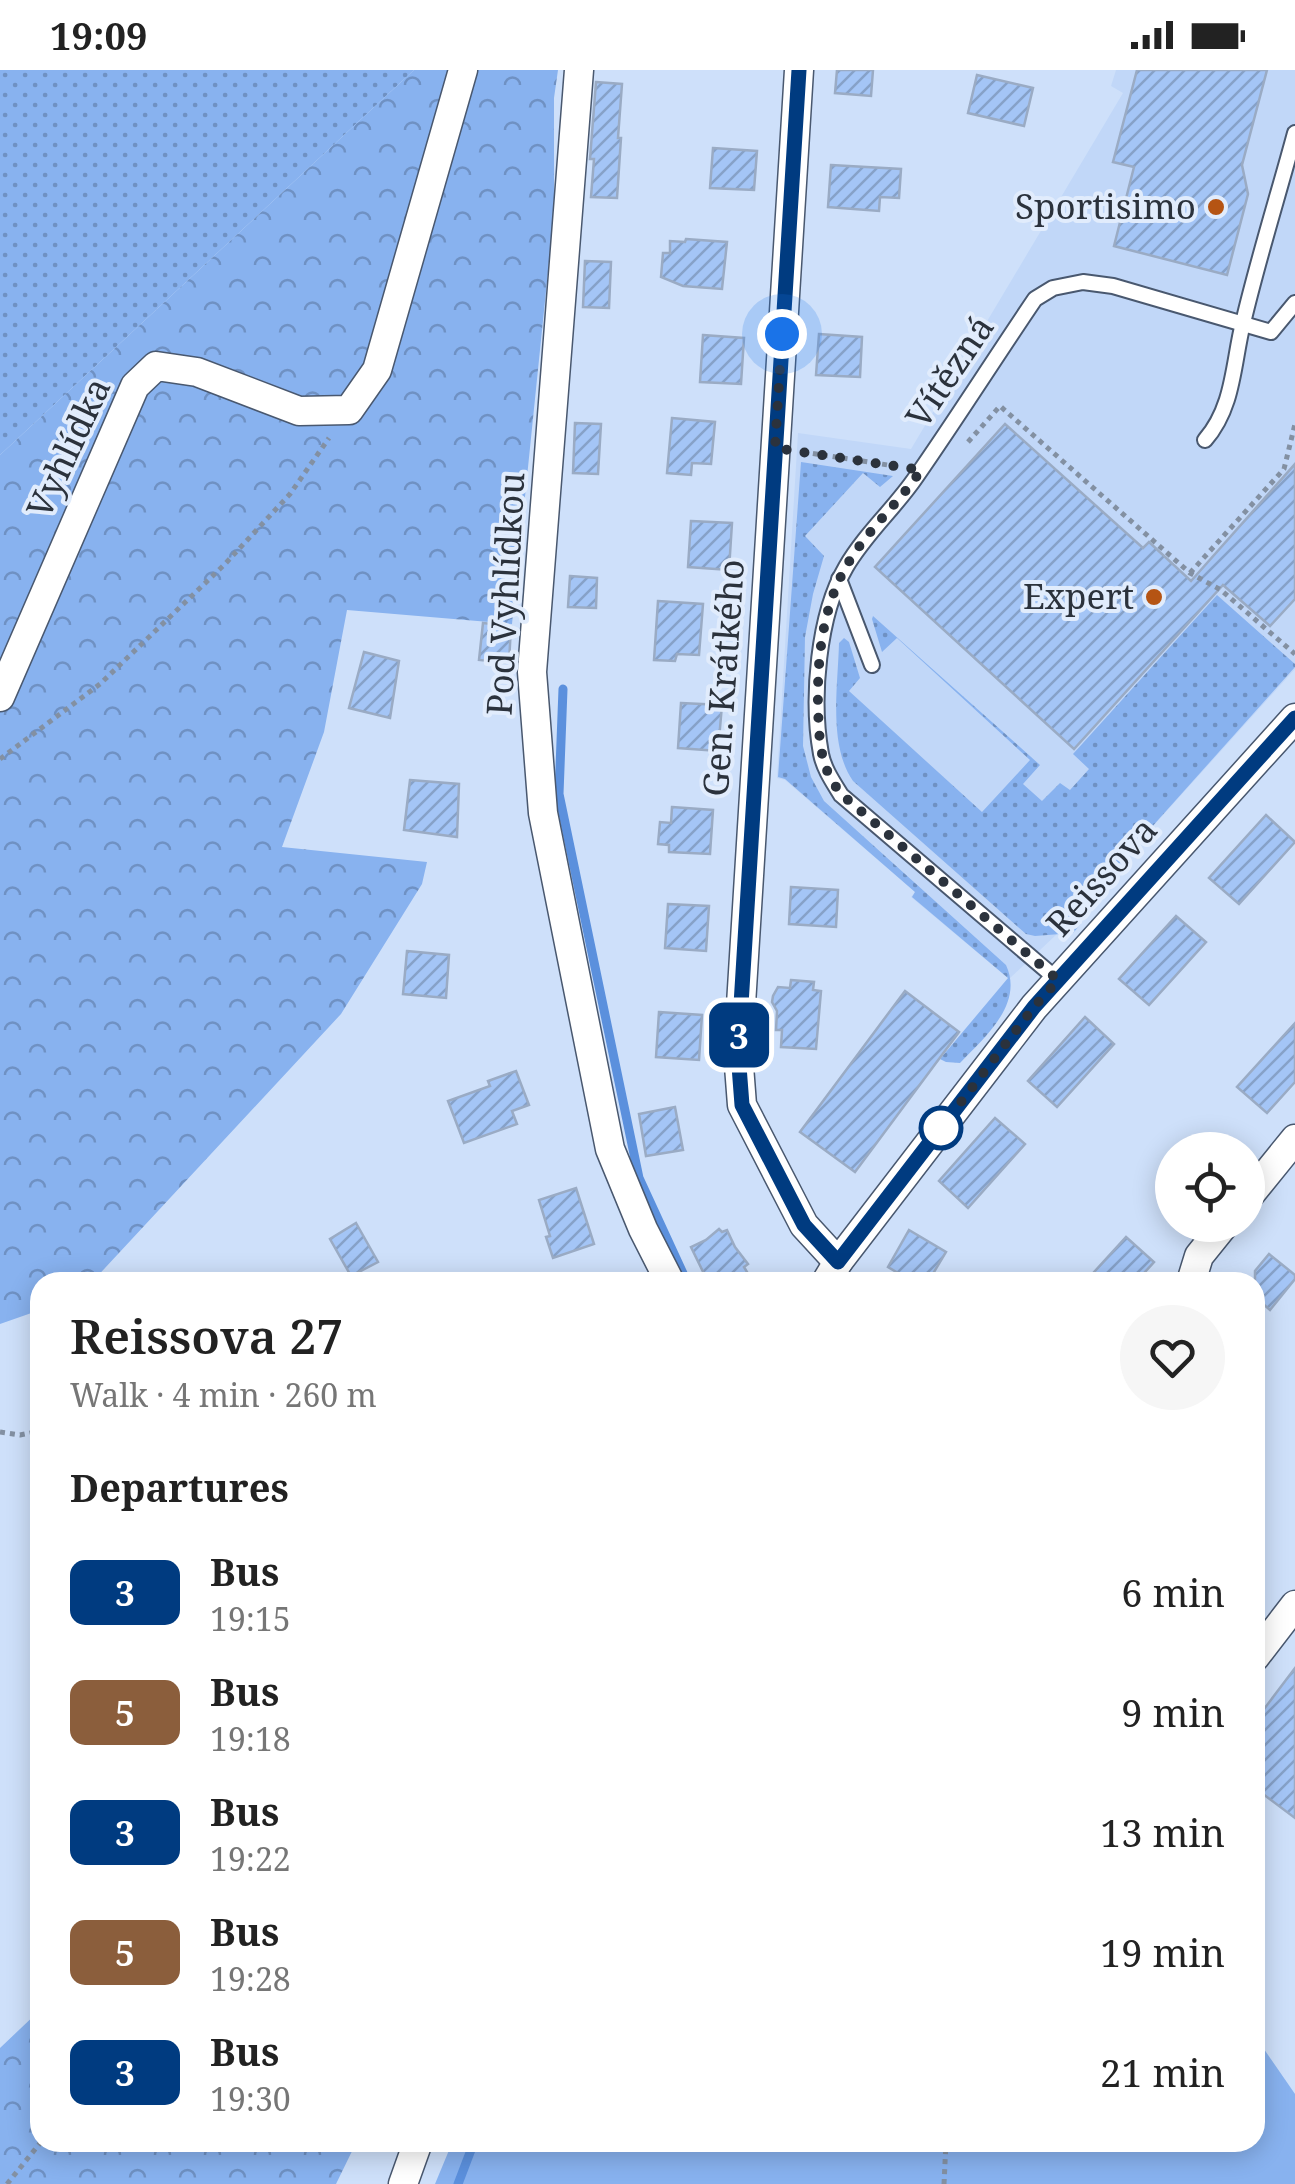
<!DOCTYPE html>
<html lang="en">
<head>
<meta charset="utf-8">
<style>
	:root { --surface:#fff; --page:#f6f6f6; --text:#222; --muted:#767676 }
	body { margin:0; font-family:"Noto Serif",serif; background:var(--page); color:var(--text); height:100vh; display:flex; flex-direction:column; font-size:38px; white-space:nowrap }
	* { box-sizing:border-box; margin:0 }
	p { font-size:32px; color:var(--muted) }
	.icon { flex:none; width:55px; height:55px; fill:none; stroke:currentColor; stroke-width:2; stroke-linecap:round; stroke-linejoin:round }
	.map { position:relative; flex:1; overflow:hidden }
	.sheet { position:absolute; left:30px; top:1202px; width:1235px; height:880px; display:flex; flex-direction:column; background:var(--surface); border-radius:30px; box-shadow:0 5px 25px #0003 }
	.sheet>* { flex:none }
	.badge { padding:0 20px; border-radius:15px; font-size:35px; line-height:65px }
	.fabs { position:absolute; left:1155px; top:1062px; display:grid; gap:20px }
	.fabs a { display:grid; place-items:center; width:110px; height:110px; border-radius:50%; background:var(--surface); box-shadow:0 5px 25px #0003; font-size:50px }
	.you { position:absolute; width:50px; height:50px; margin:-25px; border:8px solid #fff; border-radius:50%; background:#1a73e8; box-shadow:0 0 0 15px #1a73e833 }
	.map>.badge { position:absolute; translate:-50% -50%; box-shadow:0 0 0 5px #fff }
	h2 { padding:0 40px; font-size:38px; line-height:90px }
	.round { display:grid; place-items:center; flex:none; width:105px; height:105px; border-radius:52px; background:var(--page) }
	.summary { display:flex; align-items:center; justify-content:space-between; height:170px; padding:0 40px }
	h1 { font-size:48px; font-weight:600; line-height:75px }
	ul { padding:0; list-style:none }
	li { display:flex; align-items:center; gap:30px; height:120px; padding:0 40px }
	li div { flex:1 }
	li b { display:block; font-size:38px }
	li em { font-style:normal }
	li .badge { min-width:110px; font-weight:700; text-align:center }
	.status { display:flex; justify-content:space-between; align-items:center; height:70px; padding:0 50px; background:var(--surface); direction:ltr }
	.status svg { height:28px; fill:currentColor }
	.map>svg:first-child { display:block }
	.built { fill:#c1d7f8 }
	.grass { fill:url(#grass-dots) }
	.forest { fill:url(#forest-crowns) }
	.park { fill:#88b2ef }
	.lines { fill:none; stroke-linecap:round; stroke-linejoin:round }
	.stream { stroke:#5b90dd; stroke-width:9 }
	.building { fill:url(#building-hatch); stroke:#9aabc4; stroke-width:2.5 }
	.lane-casing { stroke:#49586f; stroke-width:18 }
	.street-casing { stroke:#49586f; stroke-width:31 }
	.path { stroke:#8390a2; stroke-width:5; stroke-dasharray:5 5; stroke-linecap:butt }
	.lane { stroke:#fff; stroke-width:14 }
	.street { stroke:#fff; stroke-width:28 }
	.line-casing { stroke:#fff; stroke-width:22 }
	.line { stroke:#003b80; stroke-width:15 }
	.walk { stroke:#2b323c; stroke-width:10; stroke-dasharray:0 18 }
	.poi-dot { fill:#b55413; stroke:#e1ecfc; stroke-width:4 }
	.stop-dot { fill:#fff; stroke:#003b80; stroke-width:5 }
	.labels { text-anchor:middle; stroke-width:8; stroke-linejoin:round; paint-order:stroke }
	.poi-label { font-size:35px; fill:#2b323c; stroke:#e1ecfc; text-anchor:end }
	.street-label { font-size:35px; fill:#2b323c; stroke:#e1ecfc }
</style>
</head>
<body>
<div class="status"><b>19:09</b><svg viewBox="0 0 49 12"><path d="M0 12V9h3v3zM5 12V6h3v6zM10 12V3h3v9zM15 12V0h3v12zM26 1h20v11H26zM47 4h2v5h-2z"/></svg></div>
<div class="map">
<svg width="1295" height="2114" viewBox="0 0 1295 2114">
	<defs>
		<pattern id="grass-dots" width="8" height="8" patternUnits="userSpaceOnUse" patternTransform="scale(2.5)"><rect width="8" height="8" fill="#88b2ef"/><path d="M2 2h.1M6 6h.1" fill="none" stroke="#6f91c3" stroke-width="1.8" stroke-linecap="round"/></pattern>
		<pattern id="forest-crowns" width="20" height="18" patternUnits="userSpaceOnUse" patternTransform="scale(2.5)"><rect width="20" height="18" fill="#88b2ef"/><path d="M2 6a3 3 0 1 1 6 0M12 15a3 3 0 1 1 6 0" fill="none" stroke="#6f91c3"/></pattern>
		<pattern id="building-hatch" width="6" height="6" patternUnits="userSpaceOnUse" patternTransform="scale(2.5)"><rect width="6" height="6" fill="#a4c5f6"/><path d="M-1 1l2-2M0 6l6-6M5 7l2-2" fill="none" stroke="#86a1c8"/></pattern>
	</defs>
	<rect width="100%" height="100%" fill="#cee0fa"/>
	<!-- built -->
	<polygon class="built" points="1116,0 1295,0 1295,599 1090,826 1086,823 1069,843 1072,846 1056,865 1009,909 911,827 915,822 785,710 777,708 798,363 911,379 1123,23 1111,16"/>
	<!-- grass -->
	<g class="grass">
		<polygon points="0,0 414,0 0,385"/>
		<path d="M801 392 893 406 880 417 863 403 805 466 824 486 813 524 805 567 803 676 811 707 824 731 1006 895C1024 934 985 967 960 993L946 992 940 989 1008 908 912 827 915 822 785 709 778 707Z"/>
		<path d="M1217 525 1295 594V597L1090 826 1086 823 1069 843 1081 854 1073 863 1035 866 1026 864 853 711C828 675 838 616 839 573L844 568 849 572 860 608 849 621 982 742 1030 690 897 568 882 582 872 549 873 546 1040 695 1023 714 1042 731 1060 713 1070 720 1089 699 1073 684Z"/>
	</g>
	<!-- forest -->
	<g class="forest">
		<polygon points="414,0 558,0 554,28 554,143 512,554 347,540 324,662 282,777 427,792 422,814 341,944 92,1212 40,1212 40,1240 0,1254 0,385"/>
		<polygon points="40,1940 40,2072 356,2073 336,2114 0,2114 0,1978"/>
	</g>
	<!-- park -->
	<polygon class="park" points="1255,1966 1295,2024 1295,2114 435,2114 452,2073 1255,2072"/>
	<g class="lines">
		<!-- stream -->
		<g class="stream">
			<polyline points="563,619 559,724 639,1108 687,1212"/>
			<polyline points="458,2114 474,2072"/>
		</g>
	</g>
	<!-- building -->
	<g class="building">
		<polygon points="837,0 873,0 871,26 835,23"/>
		<polygon points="1137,0 1267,0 1242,95 1248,124 1227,205 1114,176 1134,97 1113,92"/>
		<polygon points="977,5 1033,18 1024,56 968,43"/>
		<polygon points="596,12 622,14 618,68 621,68 617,128 591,127 594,89 590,89"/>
		<polygon points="713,78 757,81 754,120 710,118"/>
		<polygon points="831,95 901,99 899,128 880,127 879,141 828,137"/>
		<polygon points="686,169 727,172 722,219 683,216 661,207 663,183 670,183 670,171 685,172"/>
		<polygon points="585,191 611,192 609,238 583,237"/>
		<polygon points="819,264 862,267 860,307 816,305"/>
		<polygon points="703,265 744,268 741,314 700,312"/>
		<polygon points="672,348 715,352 711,394 692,393 691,405 667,403"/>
		<polygon points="575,353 601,354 598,404 573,403"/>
		<polygon points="1005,354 1143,478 1149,472 1191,511 1295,394 1295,529 1270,556 1223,515 1074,679 875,497"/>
		<polygon points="691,451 732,453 729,500 688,497"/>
		<polygon points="570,506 597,508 596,538 568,537"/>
		<polygon points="658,531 703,534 699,585 677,584 675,591 654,590"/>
		<polygon points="483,553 511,556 509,593 479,590"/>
		<polygon points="364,582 399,591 390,648 349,638"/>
		<polygon points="681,633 722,635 718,681 678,678"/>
		<polygon points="410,710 459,714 457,767 404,760"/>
		<polygon points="672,737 713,740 710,784 669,782 669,775 658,774 660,752 671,753"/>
		<polygon points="1266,745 1295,772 1239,834 1209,808"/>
		<polygon points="791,817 838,820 836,857 789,854"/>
		<polygon points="668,834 709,836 706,881 665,878"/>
		<polygon points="1176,846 1206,872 1149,935 1119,909"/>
		<polygon points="407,881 449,885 446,928 403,924"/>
		<polygon points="791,910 814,912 813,920 821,921 816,979 781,977 782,960 776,960 777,941 772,932 773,926 778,917 790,918"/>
		<polygon points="905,921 959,962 855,1102 800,1062"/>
		<polygon points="659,942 702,945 699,990 656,987"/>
		<polygon points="1085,947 1114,974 1057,1037 1028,1011"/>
		<polygon points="1295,953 1295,1012 1267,1043 1237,1017"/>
		<polygon points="516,1001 529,1035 512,1041 517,1054 464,1073 448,1031 490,1016 488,1011"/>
		<polygon points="675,1037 683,1080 646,1086 639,1044"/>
		<polygon points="995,1048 1025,1074 968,1138 939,1111"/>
		<polygon points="576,1118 594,1174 553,1188 546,1167 550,1166 539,1130"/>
		<polygon points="356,1153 378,1192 351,1206 330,1169"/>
		<polygon points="719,1159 722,1162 727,1160 735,1177 748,1194 744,1197 747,1202 724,1212 708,1212 691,1177 706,1170"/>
		<polygon points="909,1160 946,1182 928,1212 913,1212 888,1197"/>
		<polygon points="1126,1167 1154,1192 1136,1212 1085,1212"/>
		<polygon points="1269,1184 1295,1205 1295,1209 1270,1240 1255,1227 1255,1201"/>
		<polygon points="1295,1598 1295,1748 1255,1718 1255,1651"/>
	</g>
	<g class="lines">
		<defs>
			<g id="lane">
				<path d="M1205 370C1234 337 1233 293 1243 253 1258 189 1278 126 1295 63"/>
				<polyline points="839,509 872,595"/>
				<path d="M1059 911 841 725C833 712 824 699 821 684 811 629 818 545 846 497 865 464 895 438 916 407 957 348 995 288 1035 229L1053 218 1083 212 1113 216 1271 262 1295 233"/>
			</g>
			<g id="street">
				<polyline points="579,0 532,602 543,743 610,1079 643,1159 670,1212"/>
				<polyline points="799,0 738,983 742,1035 804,1155 838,1192"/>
				<polyline points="0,627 135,316 156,296 197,302 299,341 349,340 377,300 463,0"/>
				<polyline points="1248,1127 1295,1069"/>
				<polyline points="826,1212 838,1192 1034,937 1295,648"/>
				<polyline points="1191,1212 1199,1186 1224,1155"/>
				<polyline points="1255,1587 1295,1535"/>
				<polyline points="403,2114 418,2072"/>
			</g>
		</defs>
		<!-- lane casing -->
		<use href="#lane" class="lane-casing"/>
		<!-- street casing -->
		<use href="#street" class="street-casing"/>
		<!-- path -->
		<g class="path">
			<polyline points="968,372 1000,336 1190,503 1221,520 1295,584"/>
			<polyline points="803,382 901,397"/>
			<polyline points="1190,503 1284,399 1295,354"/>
			<polyline points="0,689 100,614 225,494 290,424 329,368"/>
			<polyline points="0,1362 20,1365 40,1361"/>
			<polyline points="7,2114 41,2072"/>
			<polyline points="944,2114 946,2072"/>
		</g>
		<!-- lane -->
		<use href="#lane" class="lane"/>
		<!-- street -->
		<use href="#street" class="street"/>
	</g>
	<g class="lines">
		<defs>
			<polyline id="line" points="799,0 738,983 742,1035 804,1155 838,1192 1034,937 1295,648"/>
		</defs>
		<!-- line casing -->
		<use href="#line" class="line-casing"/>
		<!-- line -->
		<use href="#line" class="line"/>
		<!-- walk -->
		<path class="walk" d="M782 264 775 378 921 400C901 430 874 454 854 484 823 529 817 584 818 638 819 660 819 684 829 705 832 712 837 718 841 724L1058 910 1034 937 941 1058"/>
	</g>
	<!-- markers -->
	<g class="poi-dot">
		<circle cx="1216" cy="137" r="10"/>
		<circle cx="1154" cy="527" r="10"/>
	</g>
	<circle class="stop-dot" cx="941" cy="1058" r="20"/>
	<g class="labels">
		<!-- poi labels -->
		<g class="poi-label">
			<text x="1196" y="149">Sportisimo</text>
			<text x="1134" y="539">Expert</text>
		</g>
		<!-- street labels -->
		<g class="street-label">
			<text transform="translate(950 302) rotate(-56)" y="12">Vítězná</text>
			<text transform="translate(69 378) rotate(-65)" y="12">Vyhlídka</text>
			<text transform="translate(506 524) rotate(-87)" y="12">Pod Vyhlídkou</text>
			<text transform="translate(724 608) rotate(-86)" y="12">Gen. Krátkého</text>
			<text transform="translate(1102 807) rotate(-48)" y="12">Reissova</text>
		</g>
	</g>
</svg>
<div class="fabs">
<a><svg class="icon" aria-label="locate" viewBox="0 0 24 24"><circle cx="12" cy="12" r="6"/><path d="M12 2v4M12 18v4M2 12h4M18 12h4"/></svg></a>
</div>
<div class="you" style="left:782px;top:264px"></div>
<b class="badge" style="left:739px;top:965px;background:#003b80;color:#fff">3</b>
<section class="sheet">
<div class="summary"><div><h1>Reissova 27</h1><p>Walk · 4 min · 260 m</p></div><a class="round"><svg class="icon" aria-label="heart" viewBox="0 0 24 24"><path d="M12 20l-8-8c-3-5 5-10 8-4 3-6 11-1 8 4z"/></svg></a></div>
<h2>Departures</h2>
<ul>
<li><span class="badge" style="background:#003b80;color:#fff">3</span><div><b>Bus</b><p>19:15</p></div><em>6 min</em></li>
<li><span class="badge" style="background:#8b5e3c;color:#fff">5</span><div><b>Bus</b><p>19:18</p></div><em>9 min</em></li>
<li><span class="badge" style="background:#003b80;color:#fff">3</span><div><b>Bus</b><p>19:22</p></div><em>13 min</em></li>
<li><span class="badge" style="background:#8b5e3c;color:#fff">5</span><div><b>Bus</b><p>19:28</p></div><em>19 min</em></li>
<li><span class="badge" style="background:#003b80;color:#fff">3</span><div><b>Bus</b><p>19:30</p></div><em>21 min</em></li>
</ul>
</section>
</div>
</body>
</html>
